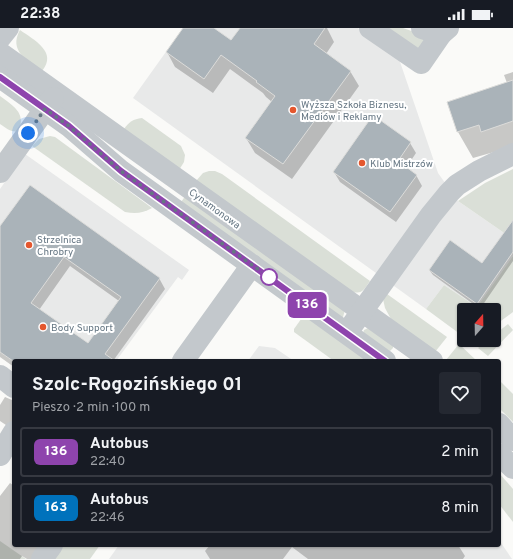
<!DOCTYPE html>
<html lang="pl">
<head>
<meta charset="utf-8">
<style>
	:root { --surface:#171b24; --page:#242831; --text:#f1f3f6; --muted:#9ea1a6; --line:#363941 }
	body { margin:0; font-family:Overpass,sans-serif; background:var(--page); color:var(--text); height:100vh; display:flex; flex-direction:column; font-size:15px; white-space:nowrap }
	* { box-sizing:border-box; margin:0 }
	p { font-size:13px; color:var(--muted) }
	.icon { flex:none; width:22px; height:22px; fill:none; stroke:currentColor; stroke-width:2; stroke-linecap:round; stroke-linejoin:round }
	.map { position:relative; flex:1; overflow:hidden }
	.details { position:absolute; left:12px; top:331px; width:489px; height:188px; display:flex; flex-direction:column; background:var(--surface); border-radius:4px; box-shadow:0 1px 3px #0004 }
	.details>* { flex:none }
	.badge { padding:0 8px; border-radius:6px; font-size:14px; line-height:26px }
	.needle { width:26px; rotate:20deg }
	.tools { position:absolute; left:457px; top:275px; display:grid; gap:8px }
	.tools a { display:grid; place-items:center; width:44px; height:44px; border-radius:4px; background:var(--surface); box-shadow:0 1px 3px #0004; font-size:20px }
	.you { position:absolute; width:20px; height:20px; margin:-10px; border:3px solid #fff; border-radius:50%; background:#1a73e8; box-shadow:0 0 0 6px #1a73e833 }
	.map>.badge { position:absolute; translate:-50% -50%; box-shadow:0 0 0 2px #fff }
	.round { display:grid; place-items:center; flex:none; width:42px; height:42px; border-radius:4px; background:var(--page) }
	.headline { display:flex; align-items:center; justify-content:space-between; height:68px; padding:0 20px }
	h1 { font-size:19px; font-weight:700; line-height:30px }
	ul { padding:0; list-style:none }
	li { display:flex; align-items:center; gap:12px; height:50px; margin:0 8px 6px; padding:0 12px; border:2px solid var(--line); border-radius:4px }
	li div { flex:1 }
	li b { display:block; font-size:15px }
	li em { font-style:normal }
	li .badge { min-width:44px; font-weight:700; text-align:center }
	.status { display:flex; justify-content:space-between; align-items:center; height:28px; padding:0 20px; background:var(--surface); direction:ltr }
	.status svg { height:11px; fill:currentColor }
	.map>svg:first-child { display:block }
	.built { fill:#e8e9e9 }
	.green { fill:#dadfd7 }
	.shadow { fill:#0003; fill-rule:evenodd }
	.building { fill:#aab3b9; stroke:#dcdcda; fill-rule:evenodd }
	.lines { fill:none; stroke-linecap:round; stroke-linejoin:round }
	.minor { stroke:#c3c8cc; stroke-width:22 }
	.line-casing { stroke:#fff; stroke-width:9 }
	.line { stroke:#8e44ad; stroke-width:6 }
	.walk { stroke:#657683; stroke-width:4; stroke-dasharray:0 7.2 }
	.poi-dot { fill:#e4572e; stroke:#fff; stroke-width:1.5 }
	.stop-dot { fill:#fff; stroke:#8e44ad; stroke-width:2 }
	.labels { text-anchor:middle; stroke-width:4; stroke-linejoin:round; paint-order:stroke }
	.poi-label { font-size:10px; fill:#657683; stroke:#fff; text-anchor:start }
	.street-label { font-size:10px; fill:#657683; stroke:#fff }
</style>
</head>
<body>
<div class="status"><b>22:38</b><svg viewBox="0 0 49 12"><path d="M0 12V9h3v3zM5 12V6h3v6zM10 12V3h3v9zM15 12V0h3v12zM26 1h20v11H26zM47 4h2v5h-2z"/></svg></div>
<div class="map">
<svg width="513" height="531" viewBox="0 0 513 531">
	<rect width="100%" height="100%" fill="#fafaf8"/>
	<!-- built -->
	<g class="built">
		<polygon points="183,0 358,0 398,28 438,145 458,173 513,211 513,228 477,279 444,257 426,281 133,70"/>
		<polygon points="25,126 189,242 182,252 178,249 116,333 14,334 0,324 0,161"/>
		<polygon points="259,318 275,320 294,333 248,333"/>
		<polygon points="499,512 512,531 109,531 119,517 499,517"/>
	</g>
	<!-- green -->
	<g class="green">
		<polygon points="382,0 403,0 429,9 423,25"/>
		<path d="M20 2C34 12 58 24 42 43 28 33 8 23 20 2Z"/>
		<path d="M0 68C13 78 26 84 19 103 11 105 6 100 0 96Z"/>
		<path d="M142 90 181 118 185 127 184 134 179 142 124 101C129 94 133 91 142 90Z"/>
		<path d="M50 108 55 109 152 180C143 185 136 186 125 184L32 118 39 111Z"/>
		<polygon points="513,141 513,211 458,173 485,155"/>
		<path d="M209 143H215L222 146 370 253C363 263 362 267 350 263L196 153 203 145Z"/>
		<polygon points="186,167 345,282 343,289 339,289 179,177"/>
		<polygon points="513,228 513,284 494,298 494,282 464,282 464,309 426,281 444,257 477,279"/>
		<polygon points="387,266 447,309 435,324 392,293 385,280 383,271"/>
		<polygon points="304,287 368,333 334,333 294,304 294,301"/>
		<polygon points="508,296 513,302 488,328 478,320 488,312 494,312 494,307"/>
		<polygon points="368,300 393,317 393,320 389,324 363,305 364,302"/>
		<polygon points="459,316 477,333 447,333 446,332"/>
		<polygon points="499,352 513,366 513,394 499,380"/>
		<polygon points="499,445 513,461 513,494 499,476"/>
		<polygon points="0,513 26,531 0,531"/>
		<polygon points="61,517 100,517 90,531 51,531"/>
	</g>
	<!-- shadow -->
	<g class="shadow">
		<polygon points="184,0 212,0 231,13 241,0 327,0 334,14 326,26 350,43 359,58 292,151 255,125 246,110 272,74 266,69 263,65 230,41 213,65 175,39 167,24"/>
		<polygon points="513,44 513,125 494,124 473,130 458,104 507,55 504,47"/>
		<polygon points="373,88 410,115 416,125 406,140 416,147 422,158 396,194 340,154 334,144"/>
		<path d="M0 200 159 250 165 261 113 333H14V339L0 329ZM70 238 119 273 89 316 39 282Z"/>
		<polygon points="513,212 513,233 480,281 433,247 430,243 482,236"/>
		<polygon points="5,369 12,372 14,372 14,392 9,399 0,393 0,377"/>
		<polygon points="10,455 14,458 14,517 55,517 48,531 27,531 22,528 20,531 0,531 0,468"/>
		<polygon points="210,517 458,517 465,528 463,531 308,531 292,519 283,531 210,531 205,523"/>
	</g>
	<!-- building -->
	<g class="building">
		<polygon points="183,0 214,0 231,12 240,0 325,0 314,16 351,43 283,136 245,110 275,68 256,54 257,53 221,27 204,51 166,24"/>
		<polygon points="513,52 513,93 481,104 479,97 457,104 447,74"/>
		<polygon points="373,87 411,114 398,133 417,147 390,184 333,144"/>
		<path d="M30 157 160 250 105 326 115 333H13L0 324V198ZM64 229 121 269 88 315 31 275Z"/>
		<polygon points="513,192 513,224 477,276 429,242 450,212 482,235"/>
	</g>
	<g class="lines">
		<!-- minor -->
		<g class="minor">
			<polyline points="370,0 421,35 441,6"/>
			<polyline points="422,0 441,6 448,0"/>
			<polyline points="0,10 8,0"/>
			<polyline points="0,25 432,333"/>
			<polyline points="0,49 69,98 121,143 385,333"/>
			<polyline points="0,144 53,70"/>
			<polyline points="353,296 431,187 449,165 457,157 479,143 513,126"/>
			<polyline points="183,333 252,237"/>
			<polyline points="0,348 14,359"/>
			<polyline points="499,396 513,412"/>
			<polyline points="499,426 513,440"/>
			<polyline points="0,427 14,404"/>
			<polyline points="42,531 52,517"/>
		</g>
	</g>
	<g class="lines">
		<defs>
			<polyline id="line" points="0,49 69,98 121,143 385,333"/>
		</defs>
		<!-- line casing -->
		<use href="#line" class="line-casing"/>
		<!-- line -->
		<use href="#line" class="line"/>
		<!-- walk -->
		<polyline class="walk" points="28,105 45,81 69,98 121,143 269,249"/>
	</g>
	<!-- markers -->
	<g class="poi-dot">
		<circle cx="293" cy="82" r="4"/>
		<circle cx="362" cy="135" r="4"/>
		<circle cx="29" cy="217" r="4"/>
		<circle cx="43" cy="299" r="4"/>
	</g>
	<circle class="stop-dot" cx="269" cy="249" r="8"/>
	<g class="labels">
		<!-- poi labels -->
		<g class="poi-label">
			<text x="301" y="80">Wyższa Szkoła Biznesu,<tspan x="301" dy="12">Mediów i Reklamy</tspan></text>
			<text x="370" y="139">Klub Mistrzów</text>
			<text x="37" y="215">Strzelnica<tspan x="37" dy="12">Chrobry</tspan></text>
			<text x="51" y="303">Body Support</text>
		</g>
		<!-- street labels -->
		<g class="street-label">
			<text transform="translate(215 180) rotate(36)" y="4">Cynamonowa</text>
		</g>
	</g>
</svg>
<div class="tools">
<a><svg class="needle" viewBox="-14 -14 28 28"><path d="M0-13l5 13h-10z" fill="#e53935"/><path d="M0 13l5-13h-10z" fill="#9ea1a6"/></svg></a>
</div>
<div class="you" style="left:28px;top:105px"></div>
<b class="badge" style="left:307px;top:277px;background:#8e44ad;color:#fff">136</b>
<section class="details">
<div class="headline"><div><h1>Szolc-Rogozińskiego 01</h1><p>Pieszo · 2 min · 100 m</p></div><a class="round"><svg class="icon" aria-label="heart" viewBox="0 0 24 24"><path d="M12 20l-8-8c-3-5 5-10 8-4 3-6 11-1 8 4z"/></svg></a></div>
<ul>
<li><span class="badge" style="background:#8e44ad;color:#fff">136</span><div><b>Autobus</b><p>22:40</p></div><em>2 min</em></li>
<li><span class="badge" style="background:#0072bc;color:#fff">163</span><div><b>Autobus</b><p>22:46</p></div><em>8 min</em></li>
</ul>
</section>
</div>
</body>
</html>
